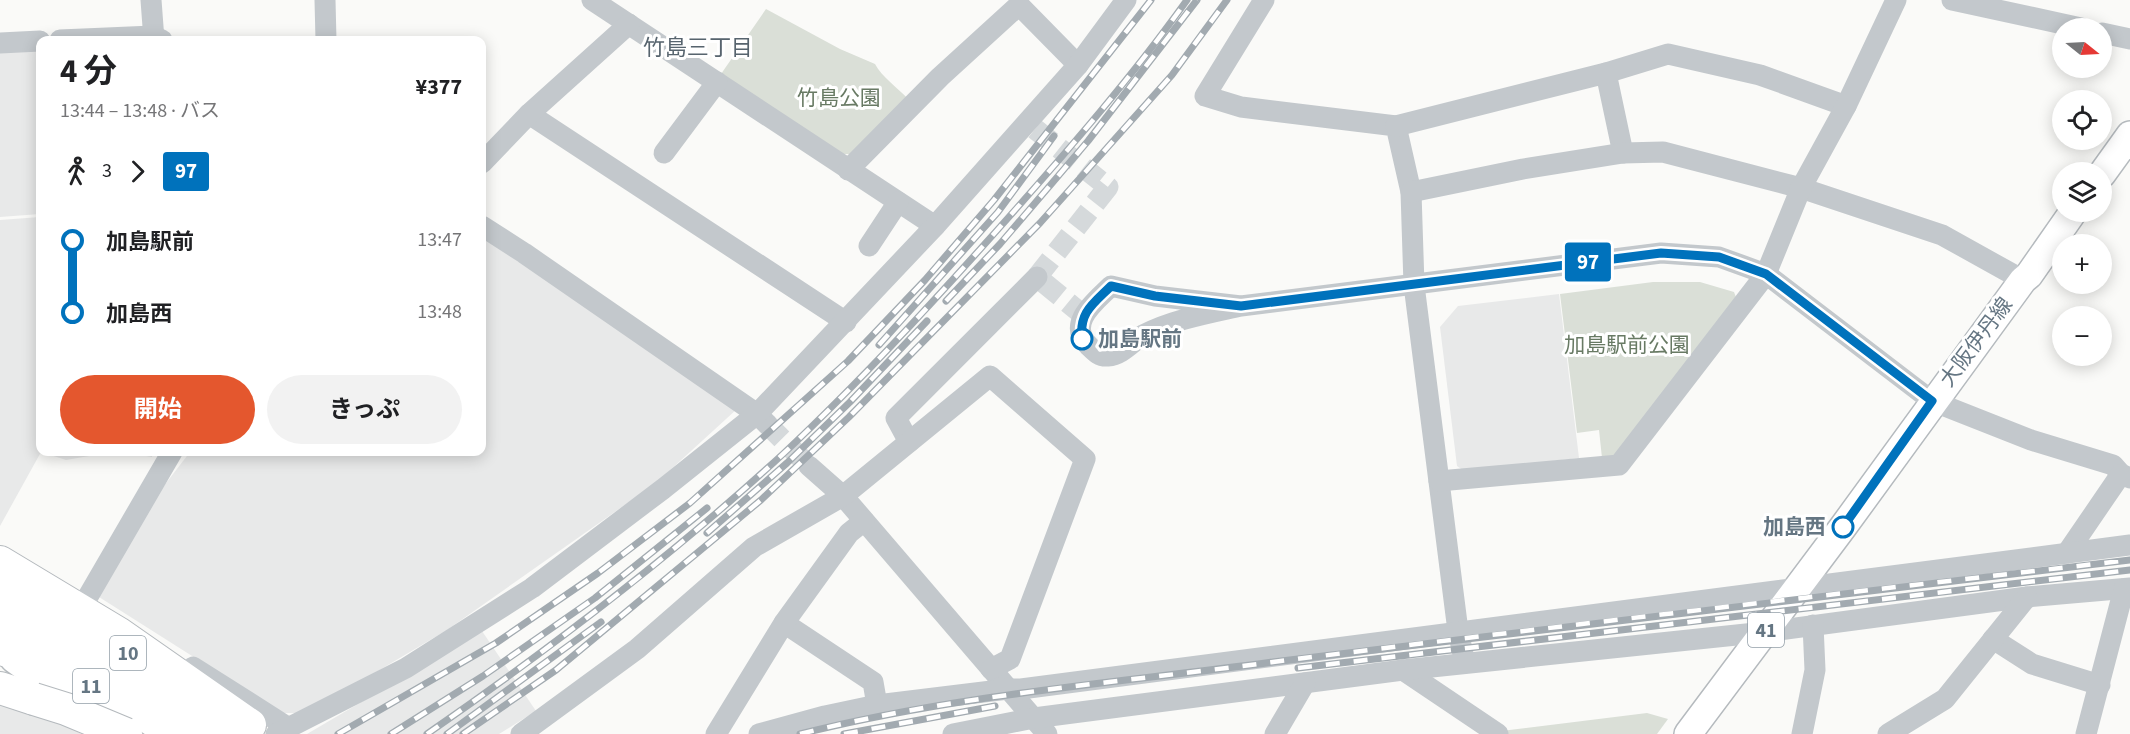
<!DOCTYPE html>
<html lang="ja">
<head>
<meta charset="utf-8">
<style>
	:root { --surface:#fff; --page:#f2f2f2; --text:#202124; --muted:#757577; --accent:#e4572e }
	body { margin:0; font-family:"Source Sans 3","Noto Sans JP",sans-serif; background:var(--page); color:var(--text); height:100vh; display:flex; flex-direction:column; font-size:22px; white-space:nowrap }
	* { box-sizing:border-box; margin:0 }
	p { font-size:20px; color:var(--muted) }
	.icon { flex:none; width:33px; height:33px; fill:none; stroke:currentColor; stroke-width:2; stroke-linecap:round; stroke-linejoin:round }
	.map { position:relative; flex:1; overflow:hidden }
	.sheet { position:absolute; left:36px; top:36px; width:450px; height:420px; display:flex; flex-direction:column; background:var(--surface); border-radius:12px; box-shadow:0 3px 15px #0003 }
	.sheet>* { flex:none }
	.badge { padding:0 12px; border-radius:4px; font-size:21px; line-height:39px }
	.needle { width:39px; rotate:108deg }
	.controls { position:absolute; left:2052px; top:18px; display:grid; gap:12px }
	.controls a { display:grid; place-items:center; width:60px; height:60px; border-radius:50%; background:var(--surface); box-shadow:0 3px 15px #0003; font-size:30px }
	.map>.badge { position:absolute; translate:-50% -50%; box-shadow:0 0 0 3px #fff }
	.legs { display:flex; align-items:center; gap:9px; height:66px; padding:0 24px; font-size:20px }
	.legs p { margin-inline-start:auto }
	.headline { display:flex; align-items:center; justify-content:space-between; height:102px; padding:0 24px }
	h1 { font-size:33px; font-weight:700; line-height:45px }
	.button { display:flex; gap:12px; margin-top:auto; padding:12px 24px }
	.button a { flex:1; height:69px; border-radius:36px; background:var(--accent); color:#fff; font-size:24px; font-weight:700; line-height:69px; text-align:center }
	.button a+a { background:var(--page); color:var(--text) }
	ul { padding:0 24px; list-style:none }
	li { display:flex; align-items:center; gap:21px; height:72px; font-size:22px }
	li i { display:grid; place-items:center; width:9px; height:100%; margin:0 8px; background:currentColor }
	li i::after { content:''; width:15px; height:15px; margin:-8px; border:4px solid; border-radius:50%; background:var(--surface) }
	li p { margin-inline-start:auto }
	li:first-child i { background:linear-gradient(#0000 50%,currentColor 0) }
	li:last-child i { background:linear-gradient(currentColor 50%,#0000 0) }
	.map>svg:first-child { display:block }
	.built { fill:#e8e9e9 }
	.green { fill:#dadfd7 }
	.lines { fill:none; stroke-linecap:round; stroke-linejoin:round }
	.minor-tunnel { stroke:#d5d9db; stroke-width:21; stroke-dasharray:21 10; stroke-linecap:butt }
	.major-casing { stroke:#b5babe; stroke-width:30 }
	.highway-casing { stroke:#b4b9bd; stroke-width:34 }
	.minor { stroke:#c3c8cc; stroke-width:21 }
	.major { stroke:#fff; stroke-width:27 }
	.highway { stroke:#fff; stroke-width:32 }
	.rail-casing { stroke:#a2aab0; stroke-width:7 }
	.rail { stroke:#fff; stroke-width:4.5; stroke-dasharray:14; stroke-linecap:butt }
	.highway-bridge-casing { stroke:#b4b9bd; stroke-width:34; stroke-linecap:butt }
	.highway-bridge { stroke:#fff; stroke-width:32 }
	.line-1-casing { stroke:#fff; stroke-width:14 }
	.line-1 { stroke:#0072bc; stroke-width:9 }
	.stop-1-dot { fill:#fff; stroke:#0072bc; stroke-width:3 }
	.labels { text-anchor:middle; stroke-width:6; stroke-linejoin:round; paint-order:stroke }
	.shield { fill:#fff; stroke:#939fa8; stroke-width:1.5 }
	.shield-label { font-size:20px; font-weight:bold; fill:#657683 }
	.park-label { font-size:21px; fill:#687a64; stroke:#fff }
	.stop-label { font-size:21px; font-weight:bold; fill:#657683; stroke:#fff; text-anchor:start }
	.street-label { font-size:21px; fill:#657683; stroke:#fff }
	.neighbourhood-label { font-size:22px; fill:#57646e; stroke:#fff }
</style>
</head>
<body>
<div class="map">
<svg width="2130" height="734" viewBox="0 0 2130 734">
	<rect width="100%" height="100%" fill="#fafaf8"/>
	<!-- built -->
	<g class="built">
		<polygon points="40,50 40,214 0,217 0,53"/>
		<polygon points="40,217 40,452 153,452 152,457 128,453 107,453 66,460 41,452 0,526 0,220"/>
		<polygon points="482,232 737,409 656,483 447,630 307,713 282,713 99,597 143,513 190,452 482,452"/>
		<polygon points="1559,294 1579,458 1464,471 1457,466 1440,327 1458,306"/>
		<polygon points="482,631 536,711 499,734 307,734"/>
		<polygon points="0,700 68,726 81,734 0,734"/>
	</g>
	<!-- green -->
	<g class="green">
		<path d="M766 9 840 49 875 64C881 76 899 89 908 99L852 154H840L721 74Z"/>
		<polygon points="1653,282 1700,282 1734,292 1737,300 1614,456 1602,458 1599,430 1577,433 1560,294"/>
		<polygon points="1647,713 1668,719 1657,734 1506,734 1501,731"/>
	</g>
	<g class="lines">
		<!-- minor-tunnel -->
		<g class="minor-tunnel">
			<polyline points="1035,129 1108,187 1037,277 1083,315"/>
			<polyline points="767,424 809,466"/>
		</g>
		<defs>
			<g id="major">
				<polyline points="2102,174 2130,135"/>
				<polyline points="0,593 59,618 108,642"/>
				<polyline points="14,659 54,688 89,709"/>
				<polyline points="1688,734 1843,527 2023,280 2029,275 2073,212"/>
			</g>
			<g id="highway">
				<polyline points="0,562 118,633 250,725"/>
				<path d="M0 622C80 644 152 693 224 734"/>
				<path d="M0 649C64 665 120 702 177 734"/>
				<polyline points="0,688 34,699"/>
			</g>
		</defs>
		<!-- major casing -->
		<use href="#major" class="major-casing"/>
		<!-- highway casing -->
		<use href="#highway" class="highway-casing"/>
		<!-- minor -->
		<g class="minor">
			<polyline points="151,0 154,40"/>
			<polyline points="325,0 326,40"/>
			<polyline points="592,0 935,226"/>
			<polyline points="1264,0 1205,96 1241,107 1396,126 1411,192 1414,285 1458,631 1465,663"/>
			<polyline points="1952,0 2081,28"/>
			<polyline points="2102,33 2130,39"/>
			<polyline points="60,40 153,36 162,40"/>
			<polyline points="0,43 40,41"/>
			<polyline points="1606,73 1623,153"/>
			<polyline points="529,114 846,322"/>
			<polyline points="1396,126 1606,73 1668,54 1760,75 1846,106"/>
			<polyline points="664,153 717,82"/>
			<polyline points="482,163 529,114 629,24"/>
			<polyline points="848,170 940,77 1019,5 1078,65"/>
			<polyline points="1411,192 1523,169 1623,153 1663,152 1801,188 1942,235 2023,280"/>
			<polyline points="482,226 524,253 757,414 767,424"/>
			<polyline points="869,246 898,202"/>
			<path d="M1241 306 1155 296 1111 286C1095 302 1066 323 1089 346 1094 351 1099 357 1108 356 1122 355 1132 342 1143 335 1171 320 1210 313 1241 306L1661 253 1719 257 1766 274 1932 401 2031 440 2113 465 2121 474 2130 478"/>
			<polyline points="909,442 896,418 1037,277"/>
			<polyline points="809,466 843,496 1047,734"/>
			<polyline points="1439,481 1619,465 1766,274 1801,188 1846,106 1896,0"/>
			<polyline points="2067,553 2121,474"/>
			<polyline points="86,600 172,452"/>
			<polyline points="784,623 873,682 877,705"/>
			<polyline points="1993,639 2032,664 2100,685"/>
			<polyline points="193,667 289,728"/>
			<polyline points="1403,670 1498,734"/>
			<polyline points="276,734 406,668 532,588 663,489 757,414 935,226 1078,65 1126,0"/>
			<polyline points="521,734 637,649 754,547 843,496 990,376 1085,459 1010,659 991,669"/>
			<polyline points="716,734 784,623 849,533 864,521"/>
			<polyline points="759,734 825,716 877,705 1008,689 1021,689 2130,545"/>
			<polyline points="953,734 1034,718 1403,670 1765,632 2027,597 2130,588"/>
			<polyline points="1275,734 1305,683"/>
			<polyline points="1802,734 1815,670 1813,625"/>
			<polyline points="1888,734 1945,699 2027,597"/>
			<polyline points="2086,734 2124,589"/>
		</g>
		<!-- major -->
		<use href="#major" class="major"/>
		<!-- highway -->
		<use href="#highway" class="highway"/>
		<defs>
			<g id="rail">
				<polyline points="946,301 1000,244 1088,141 1197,0"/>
				<polyline points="879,345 998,212 1054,136"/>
				<polyline points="707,533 787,463 850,402 927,321"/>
				<polyline points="1298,668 2130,570"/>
				<polyline points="338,734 496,643 598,573 690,503 848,361 925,280 994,200 1151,0"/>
				<polyline points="391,734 483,676 595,598 707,508"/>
				<path d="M427 734C551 648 672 556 783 454 862 380 936 299 1008 218 1070 148 1132 77 1187 0"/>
				<polyline points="447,734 601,622"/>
				<polyline points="463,734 556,670 761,500 849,417 1040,223 1172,75 1227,0"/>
				<path d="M800 734C954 695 1115 683 1273 662 1558 626 1844 593 2130 560"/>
				<polyline points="844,734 995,706"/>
			</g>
		</defs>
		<!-- rail casing -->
		<use href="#rail" class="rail-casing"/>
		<!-- rail -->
		<use href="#rail" class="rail"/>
		<defs>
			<polyline id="highway-bridge" points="34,699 66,709 126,734"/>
		</defs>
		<!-- highway-bridge casing -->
		<use href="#highway-bridge" class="highway-bridge-casing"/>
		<!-- highway-bridge -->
		<use href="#highway-bridge" class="highway-bridge"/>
	</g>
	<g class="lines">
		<defs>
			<path id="line-1" d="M1082 339C1079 312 1093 304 1111 286L1155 296 1241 306 1661 253 1719 257 1766 274 1932 401 1843 527"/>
		</defs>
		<!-- line-1 casing -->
		<use href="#line-1" class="line-1-casing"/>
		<!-- line-1 -->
		<use href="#line-1" class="line-1"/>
	</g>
	<!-- markers -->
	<g class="stop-1-dot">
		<circle cx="1082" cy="339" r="10"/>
		<circle cx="1843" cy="527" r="10"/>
	</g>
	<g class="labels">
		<!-- shield labels -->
		<g class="shield">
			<rect x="1748" y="613" width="36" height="34" rx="4.5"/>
			<rect x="110" y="636" width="36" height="34" rx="4.5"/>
			<rect x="73" y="669" width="36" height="34" rx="4.5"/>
		</g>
		<g class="shield-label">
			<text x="1766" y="637">41</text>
			<text x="128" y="660">10</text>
			<text x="91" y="693">11</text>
		</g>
		<!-- park labels -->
		<g class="park-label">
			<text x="839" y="105">竹島公園</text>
			<text x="1627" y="352">加島駅前公園</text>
		</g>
		<!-- stop labels -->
		<g class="stop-label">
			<text x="1098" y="346">加島駅前</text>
			<text x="1826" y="534" text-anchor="end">加島西</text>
		</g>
		<!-- street labels -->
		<g class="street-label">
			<text transform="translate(1976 342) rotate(-53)" y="7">大阪伊丹線</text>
		</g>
		<!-- neighbourhood labels -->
		<g class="neighbourhood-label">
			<text x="698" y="55">竹島三丁目</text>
		</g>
	</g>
</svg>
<div class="controls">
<a><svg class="needle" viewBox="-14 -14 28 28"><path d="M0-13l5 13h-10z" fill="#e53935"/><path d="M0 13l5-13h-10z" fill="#757577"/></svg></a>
<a><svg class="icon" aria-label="locate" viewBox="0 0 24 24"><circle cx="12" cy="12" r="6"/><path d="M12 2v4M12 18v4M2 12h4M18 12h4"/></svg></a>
<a><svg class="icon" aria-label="layers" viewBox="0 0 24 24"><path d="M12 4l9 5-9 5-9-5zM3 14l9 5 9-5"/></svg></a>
<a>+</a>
<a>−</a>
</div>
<b class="badge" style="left:1588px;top:262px;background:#0072bc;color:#fff">97</b>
<section class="sheet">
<div class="headline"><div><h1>4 分</h1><p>13:44 – 13:48 · バス</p></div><b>¥377</b></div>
<div class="legs"><svg class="icon" aria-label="walk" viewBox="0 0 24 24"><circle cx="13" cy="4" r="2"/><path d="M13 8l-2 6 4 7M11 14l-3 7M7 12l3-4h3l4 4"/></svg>3<svg class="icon" aria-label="forward" viewBox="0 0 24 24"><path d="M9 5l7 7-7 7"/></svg><b class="badge" style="background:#0072bc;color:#fff">97</b></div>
<ul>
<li><i style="color:#0072bc"></i><b>加島駅前</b><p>13:47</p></li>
<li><i style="color:#0072bc"></i><b>加島西</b><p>13:48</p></li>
</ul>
<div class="button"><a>開始</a><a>きっぷ</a></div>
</section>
</div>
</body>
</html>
